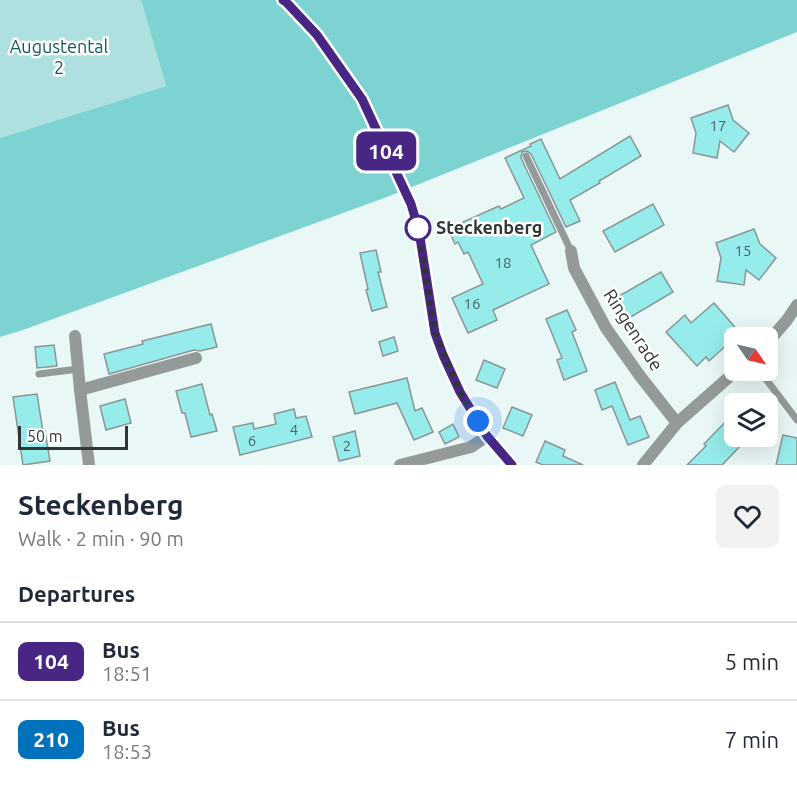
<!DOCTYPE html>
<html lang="en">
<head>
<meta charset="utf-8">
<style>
	:root { --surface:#fff; --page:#f2f2f3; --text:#1f2937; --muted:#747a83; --line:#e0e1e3 }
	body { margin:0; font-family:Ubuntu,sans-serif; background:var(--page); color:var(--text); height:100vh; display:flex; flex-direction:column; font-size:22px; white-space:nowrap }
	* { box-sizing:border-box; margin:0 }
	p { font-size:20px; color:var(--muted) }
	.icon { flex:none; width:33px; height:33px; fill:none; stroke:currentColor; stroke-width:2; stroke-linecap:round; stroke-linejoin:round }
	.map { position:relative; height:465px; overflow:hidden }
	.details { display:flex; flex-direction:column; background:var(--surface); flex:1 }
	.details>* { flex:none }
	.badge { padding:0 12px; border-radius:9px; font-size:21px; line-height:39px }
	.needle { width:39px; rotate:124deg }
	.controls { position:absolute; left:724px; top:327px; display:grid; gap:12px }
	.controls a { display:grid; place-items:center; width:54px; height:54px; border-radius:9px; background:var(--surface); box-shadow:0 6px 24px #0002; font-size:30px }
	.scale { position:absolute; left:18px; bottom:15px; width:110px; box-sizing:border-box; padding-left:6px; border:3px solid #303535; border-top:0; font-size:16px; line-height:21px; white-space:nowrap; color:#303535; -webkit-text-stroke:4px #fff; paint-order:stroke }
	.you { position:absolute; width:30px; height:30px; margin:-15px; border:4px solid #fff; border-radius:50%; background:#1a73e8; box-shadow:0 0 0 9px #1a73e833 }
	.map>.badge { position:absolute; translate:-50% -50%; box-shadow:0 0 0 3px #fff }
	h2 { padding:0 18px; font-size:22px; line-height:54px }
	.round { display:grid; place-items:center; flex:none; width:63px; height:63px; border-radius:9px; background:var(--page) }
	.overview { display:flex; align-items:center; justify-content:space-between; height:102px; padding:0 18px }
	h1 { font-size:28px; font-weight:600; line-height:45px }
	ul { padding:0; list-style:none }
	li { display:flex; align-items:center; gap:18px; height:78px; padding:0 18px; border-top:2px solid var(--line) }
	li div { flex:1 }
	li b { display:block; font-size:22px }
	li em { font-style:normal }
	li .badge { min-width:66px; font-weight:700; text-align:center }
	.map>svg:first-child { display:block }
	.green { fill:#aee0e0 }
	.forest { fill:#7dd2d2 }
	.building { fill:#96ebeb; stroke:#899695; stroke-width:1.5 }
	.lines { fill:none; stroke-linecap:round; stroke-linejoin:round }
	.service { stroke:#949a9a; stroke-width:7 }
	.minor { stroke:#949a9a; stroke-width:12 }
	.line-casing { stroke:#fff; stroke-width:14 }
	.line { stroke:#482683; stroke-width:9 }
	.walk { stroke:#303535; stroke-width:6; stroke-dasharray:0 10.8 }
	.stop-dot { fill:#fff; stroke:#482683; stroke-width:3 }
	.labels { text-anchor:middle; stroke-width:5; stroke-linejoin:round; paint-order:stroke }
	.number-label { font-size:15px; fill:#4a6262 }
	.park-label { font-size:18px; fill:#0f5a5a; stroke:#fff }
	.stop-label { font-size:18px; font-weight:bold; fill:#303535; stroke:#fff; text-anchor:start }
	.street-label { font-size:18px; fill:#303535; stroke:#fff }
</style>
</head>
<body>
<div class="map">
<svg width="797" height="465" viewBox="0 0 797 465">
	<rect width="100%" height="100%" fill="#e9f7f6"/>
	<!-- green -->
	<polygon class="green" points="0,0 141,0 166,86 0,138"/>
	<!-- forest -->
	<polygon class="forest" points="141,0 797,0 797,32 387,197 23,330 0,337 0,138 166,86"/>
	<!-- building -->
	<g class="building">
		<polygon points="728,105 733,120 749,133 734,152 720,141 717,158 693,153 696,133 691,118"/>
		<polygon points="630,136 641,156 599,181 600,183 570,200 580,221 566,227 531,154 527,151 522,152 521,158 556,232 531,245 549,284 493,310 497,320 468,333 452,298 483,284 468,252 464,254 458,242 455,244 450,233 465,226 463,222 499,206 501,209 524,198 505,158 531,146 530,144 541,139 560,179"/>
		<polygon points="653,204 664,225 615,252 603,231"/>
		<polygon points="754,229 760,244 776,258 759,280 746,270 744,285 717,281 721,258 716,243"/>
		<polygon points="376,250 381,272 378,272 387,307 372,311 366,290 368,289 360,253"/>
		<polygon points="661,272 673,292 624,321 612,300"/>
		<polygon points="714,303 740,333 709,361 706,357 697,366 666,332 685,315 691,323"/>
		<polygon points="567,310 576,330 572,332 587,371 564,380 557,360 562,358 546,319"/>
		<polygon points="211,324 217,347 200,351 194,350 109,374 104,354 143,344 142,341"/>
		<polygon points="394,337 398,351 383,356 379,342"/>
		<polygon points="54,345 57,366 37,368 35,347"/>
		<polygon points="484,360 505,369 497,388 476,380"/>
		<polygon points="407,378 415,411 422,408 433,432 414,440 397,403 355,414 349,392"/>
		<polygon points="615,382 630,420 640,416 649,437 628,445 612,406 602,410 595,390"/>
		<polygon points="202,384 210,415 212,414 217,431 191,437 185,413 182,413 176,391"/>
		<polygon points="37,394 43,432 45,431 50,461 23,465 13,397"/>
		<polygon points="125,399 131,423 106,430 100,406"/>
		<polygon points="512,407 532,415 523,436 503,428"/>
		<polygon points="294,409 296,418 306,416 312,437 240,455 233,427 253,423 254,429 276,424 274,414"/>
		<polygon points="735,412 735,436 750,436 722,465 687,465 706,446 704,444"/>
		<polygon points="453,424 459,437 445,444 439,432"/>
		<polygon points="355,431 360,456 339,461 333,437"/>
		<polygon points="783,435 797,438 797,465 776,465"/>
		<polygon points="545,441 565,450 563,456 583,465 543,465 536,462"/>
	</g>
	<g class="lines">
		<!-- service -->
		<g class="service">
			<polyline points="526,156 571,251"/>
			<polyline points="759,370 797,420"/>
			<polyline points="39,374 78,369"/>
		</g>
		<!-- minor -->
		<g class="minor">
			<polyline points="283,0 287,2 317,35 362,99 411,204 419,231 435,333 443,355 460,391 487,436 512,465"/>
			<polyline points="571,251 574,268 606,328 640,376 677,423"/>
			<polyline points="75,336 80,390 89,465"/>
			<polyline points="768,342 787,320 797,305"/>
			<polyline points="80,390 196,358"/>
			<polyline points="400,465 471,447 487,436"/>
			<polyline points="643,465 677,423 737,370"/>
		</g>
	</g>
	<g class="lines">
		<defs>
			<polyline id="line" points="283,0 286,2 317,35 362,99 411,204 419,231 435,333 443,355 460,392 487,436 512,465"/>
		</defs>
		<!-- line casing -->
		<use href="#line" class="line-casing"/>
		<!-- line -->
		<use href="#line" class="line"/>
		<!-- walk -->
		<polyline class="walk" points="418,228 435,333 460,392 478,421"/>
	</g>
	<!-- markers -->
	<circle class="stop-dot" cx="418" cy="228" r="12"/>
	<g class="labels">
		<!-- number labels -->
		<g class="number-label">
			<text x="718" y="131">17</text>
			<text x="743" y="256">15</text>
			<text x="503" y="268">18</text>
			<text x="472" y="309">16</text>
			<text x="294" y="435">4</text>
			<text x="252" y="446">6</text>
			<text x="347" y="451">2</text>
		</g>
		<!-- park labels -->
		<g class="park-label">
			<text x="59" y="53">Augustental<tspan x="59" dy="21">2</tspan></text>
		</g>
		<!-- stop labels -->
		<g class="stop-label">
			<text x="436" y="234">Steckenberg</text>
		</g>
		<!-- street labels -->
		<g class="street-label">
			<text transform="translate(633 330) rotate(57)" y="6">Ringenrade</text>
		</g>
	</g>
</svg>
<div class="controls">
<a><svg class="needle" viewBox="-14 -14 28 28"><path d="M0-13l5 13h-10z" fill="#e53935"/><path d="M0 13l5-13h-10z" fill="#747a83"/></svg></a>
<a><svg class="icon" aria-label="layers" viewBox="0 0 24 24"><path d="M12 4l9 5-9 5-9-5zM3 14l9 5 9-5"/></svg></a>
</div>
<div class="scale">50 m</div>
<div class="you" style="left:478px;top:421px"></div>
<b class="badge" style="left:386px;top:151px;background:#482683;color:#fff">104</b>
</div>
<section class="details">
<div class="overview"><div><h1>Steckenberg</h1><p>Walk · 2 min · 90 m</p></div><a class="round"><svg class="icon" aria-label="heart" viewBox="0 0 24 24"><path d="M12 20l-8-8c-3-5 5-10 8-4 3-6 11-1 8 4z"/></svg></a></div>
<h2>Departures</h2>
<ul>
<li><span class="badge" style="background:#482683;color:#fff">104</span><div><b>Bus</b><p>18:51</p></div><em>5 min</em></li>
<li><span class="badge" style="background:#0072bc;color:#fff">210</span><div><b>Bus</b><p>18:53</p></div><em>7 min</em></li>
</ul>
</section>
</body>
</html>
